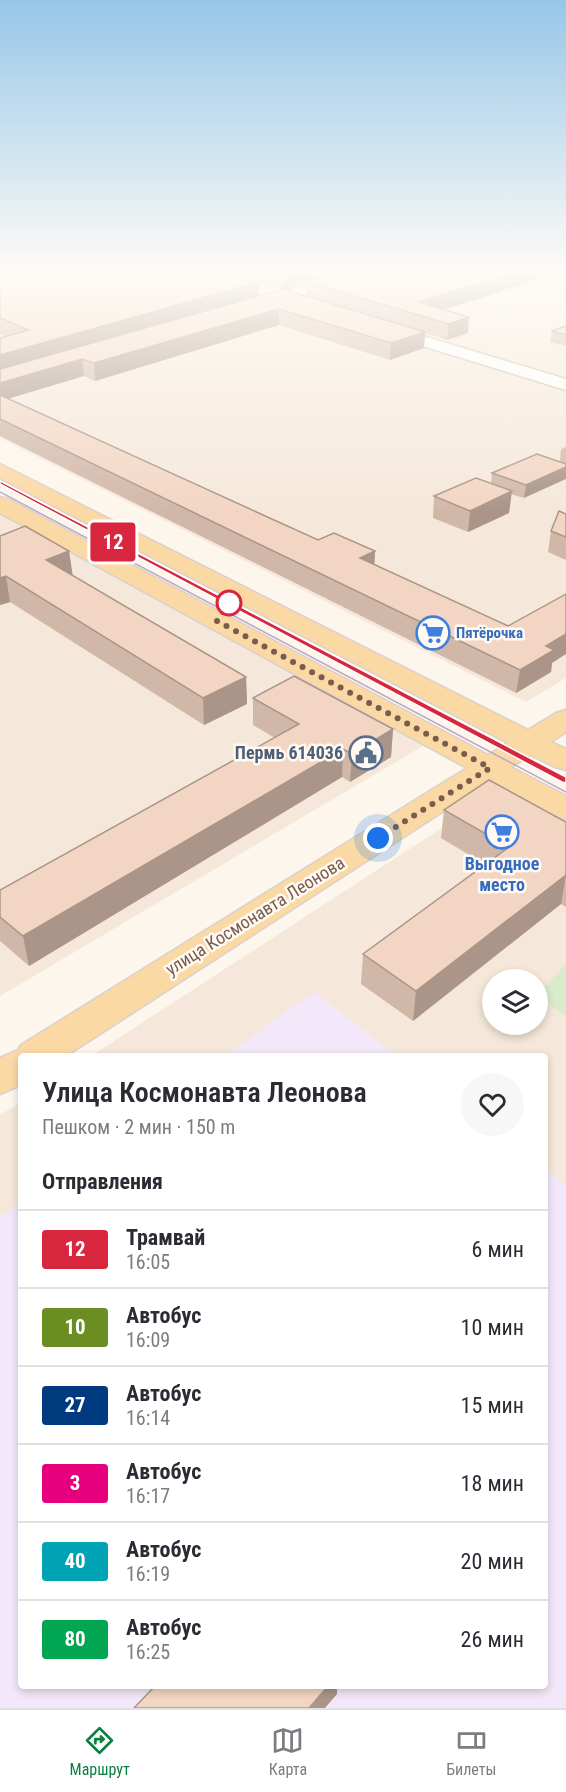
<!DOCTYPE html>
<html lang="ru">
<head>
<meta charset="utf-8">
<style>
	:root { --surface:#fff; --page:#f7f7f7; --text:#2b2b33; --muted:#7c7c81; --line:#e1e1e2; --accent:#0b8043 }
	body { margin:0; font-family:"Roboto Condensed",sans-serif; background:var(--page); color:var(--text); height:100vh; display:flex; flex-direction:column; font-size:22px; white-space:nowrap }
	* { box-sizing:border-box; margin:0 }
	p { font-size:20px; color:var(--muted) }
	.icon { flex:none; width:33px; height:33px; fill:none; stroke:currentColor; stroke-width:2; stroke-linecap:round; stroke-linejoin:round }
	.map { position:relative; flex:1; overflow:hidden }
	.drawer { position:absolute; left:18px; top:1053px; width:530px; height:636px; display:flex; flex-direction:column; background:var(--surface); border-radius:6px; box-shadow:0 3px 9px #0003 }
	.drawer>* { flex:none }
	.badge { padding:0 12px; border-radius:4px; font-size:21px; line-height:39px }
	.fabs { position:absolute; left:482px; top:969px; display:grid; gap:12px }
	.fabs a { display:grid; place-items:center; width:66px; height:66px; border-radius:50%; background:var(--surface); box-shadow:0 3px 9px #0003; font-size:30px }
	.you { position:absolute; width:30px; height:30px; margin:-15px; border:4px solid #fff; border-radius:50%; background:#1a73e8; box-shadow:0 0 0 9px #1a73e833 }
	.map>.badge { position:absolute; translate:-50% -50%; box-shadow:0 0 0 3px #fff }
	h2 { padding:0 24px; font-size:22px; line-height:54px }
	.round { display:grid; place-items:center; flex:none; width:63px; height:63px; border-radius:32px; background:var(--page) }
	.headline { display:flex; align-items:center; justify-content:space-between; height:102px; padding:0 24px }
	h1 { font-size:28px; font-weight:600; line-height:45px }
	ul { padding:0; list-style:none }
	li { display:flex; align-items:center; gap:18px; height:78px; padding:0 24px; border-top:2px solid var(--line) }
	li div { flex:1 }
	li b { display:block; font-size:22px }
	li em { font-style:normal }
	li .badge { min-width:66px; font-weight:700; text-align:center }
	.tab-bar { display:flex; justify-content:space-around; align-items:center; height:84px; border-top:2px solid var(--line); background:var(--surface); font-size:16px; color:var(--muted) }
	.tab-bar a { display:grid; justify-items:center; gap:3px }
	.tab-bar .active { color:var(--accent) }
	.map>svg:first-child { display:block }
	.residential { fill:#f5e8da; fill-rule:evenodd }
	.education { fill:#f3e8fa }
	.green { fill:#d8ecc9 }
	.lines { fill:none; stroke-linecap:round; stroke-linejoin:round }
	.minor-casing { stroke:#d1beb0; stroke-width:3 }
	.major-casing { stroke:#dad1cd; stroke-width:3 }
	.minor { fill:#fff; fill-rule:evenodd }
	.major { fill:#fbd9a5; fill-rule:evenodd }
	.tram { stroke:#b9a8c9; stroke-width:1.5 }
	.wall { fill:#d1b7a8; fill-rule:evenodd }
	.shaded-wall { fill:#aa9588 }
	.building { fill:#f3d5c3; stroke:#aa9588; stroke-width:1.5 }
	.line { fill:#d7263d; stroke:#fff; stroke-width:1.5 }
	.walk { stroke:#7a5c4d; stroke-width:6; stroke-dasharray:0 10.8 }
	.stop-dot { fill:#fff; stroke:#d7263d; stroke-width:3 }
	.labels { text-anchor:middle; stroke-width:5; stroke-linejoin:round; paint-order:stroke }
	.far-shop-label { font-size:15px; font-weight:bold; fill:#366cbe; stroke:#fffaf3; text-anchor:start }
	.service-label { font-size:18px; font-weight:bold; fill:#4e5e75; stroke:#fffaf3; text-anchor:end }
	.shop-label { font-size:18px; font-weight:bold; fill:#366cbe; stroke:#fffaf3 }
	.street-label { font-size:18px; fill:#7a5c4d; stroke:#fffaf3 }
</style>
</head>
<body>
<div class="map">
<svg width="566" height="1708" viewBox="0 0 566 1708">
	<rect width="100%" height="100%" fill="#fdf6ec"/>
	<!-- residential -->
	<g class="residential">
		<polygon points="0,273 566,275 566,678 526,702 0,438"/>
		<polygon points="0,510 428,743 0,996"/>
		<path d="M497 792 566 830V1708H0V1115L21 1102V1686H544V1056H91ZM492 980H537V1024H492Z"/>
	</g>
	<!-- education -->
	<g class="education">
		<polygon points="314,992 397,1056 225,1056"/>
		<polygon points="545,1169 566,1185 566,1708 0,1708 0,1217 21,1202 21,1686 544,1686"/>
	</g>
	<!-- green -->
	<polygon class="green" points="566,964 566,1016 537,995"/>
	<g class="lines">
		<defs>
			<g id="minor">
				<polygon points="348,273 372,273 370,276 260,308 255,310 247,305 250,302"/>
				<polygon points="383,324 566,379 566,390 377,332 375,329"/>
			</g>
			<polygon id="major" points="0,464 528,730 556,713 566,710 566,732 551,742 566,749 566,770 555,767 531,755 511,767 566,796 566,819 555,816 490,781 66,1056 21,1056 21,1085 0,1094 0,1058 18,1050 21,1045 467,768 0,513 0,497 8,499 488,755 508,743 0,478"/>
		</defs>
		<!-- minor casing -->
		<use href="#minor" class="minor-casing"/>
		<!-- major casing -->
		<use href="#major" class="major-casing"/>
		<!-- minor -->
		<use href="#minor" class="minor"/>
		<!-- major -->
		<use href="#major" class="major"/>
		<!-- tram -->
		<g class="tram">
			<polyline points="0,492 566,792"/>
			<polyline points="189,582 566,779"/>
		</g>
	</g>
	<!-- wall -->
	<g class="wall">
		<path d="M0 273H554V274L444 310 468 333 447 340 425 333 424 348 390 360 279 325 95 381 84 376 8 399 318 540 375 551 374 565 552 663 551 672 516 693 0 436V338L6 336 0 334ZM259 283 280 290 259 296ZM307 283V296L286 290Z"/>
		<polygon points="566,326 566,346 550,342 552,331"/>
		<polygon points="566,447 566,464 560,461 561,449"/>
		<polygon points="537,454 524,498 511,494 509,513 468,532 433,518 434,496 491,484 492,473"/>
		<polygon points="566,514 566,560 548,552 551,531"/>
		<polygon points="0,536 69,551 72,575 246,677 247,704 204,725 10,602 0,605"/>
		<polygon points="253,698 393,729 391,757 350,782 342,777 29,966 0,941 0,890 275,738 253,725"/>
		<polygon points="444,810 566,822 566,907 561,904 413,1021 361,984 363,954 486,865 441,838"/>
	</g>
	<!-- shaded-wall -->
	<g class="shaded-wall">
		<polygon points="290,273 340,273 307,282 307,283 283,291 283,275"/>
		<polygon points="512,273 554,273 554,274 423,316 418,302"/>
		<polygon points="259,282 259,297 0,373 0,355"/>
		<polygon points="279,309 279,325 95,381 94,363"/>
		<polygon points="469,317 468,333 447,340 449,324"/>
		<polygon points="425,332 424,348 390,360 391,343"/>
		<polygon points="82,359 84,376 0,401 0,383"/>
		<polygon points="566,467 566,479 524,498 526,485"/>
		<polygon points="512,491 509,513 468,532 470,511"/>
		<polygon points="69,551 73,577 46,560"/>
		<polygon points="375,551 374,572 360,558"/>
		<polygon points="6,576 10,602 0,605 0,578"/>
		<polygon points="566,634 566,654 552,663 551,672 516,693 520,670 546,646"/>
		<polygon points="246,677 247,704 204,725 203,698"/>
		<polygon points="393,729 391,757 350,782 352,754"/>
		<polygon points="343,749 342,777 29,966 23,936"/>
		<polygon points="566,875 561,904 413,1021 416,991"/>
		<polygon points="328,1686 337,1686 337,1694 325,1708 309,1708"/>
	</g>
	<!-- building -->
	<g class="building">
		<polygon points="0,273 231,273 259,282 0,355 0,338 29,330 0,318"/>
		<polygon points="276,273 290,273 283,275"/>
		<polygon points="336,273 512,273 418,302 469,317 449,324 307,282"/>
		<polygon points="283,289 425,332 391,343 279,309 94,363 82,359 0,383 0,369"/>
		<polygon points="566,326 566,335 552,331"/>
		<polygon points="0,395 318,540 334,533 375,551 360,558 508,626 566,594 566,634 546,646 554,650 520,670 0,419"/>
		<polygon points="537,454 566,464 566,467 526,485 492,473"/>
		<polygon points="476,478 512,491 470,511 434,496"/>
		<polygon points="559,511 566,514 566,537 551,531"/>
		<polygon points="25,526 69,551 46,560 246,677 203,698 6,576 0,578 0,536"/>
		<polygon points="294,676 393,729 352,754 343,749 23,936 0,917 0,890 299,724 253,698"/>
		<polygon points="489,780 566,822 566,875 416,991 363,954 509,847 444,810"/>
		<polygon points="155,1686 328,1686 309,1708 134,1708"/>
	</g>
	<!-- sky -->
	<linearGradient id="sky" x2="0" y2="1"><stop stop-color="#97c7e8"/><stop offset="0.53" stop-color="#fefbf6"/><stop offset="1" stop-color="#fefbf6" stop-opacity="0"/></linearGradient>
	<rect width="566" height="512" fill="url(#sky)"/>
	<!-- line -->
	<polygon class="line" points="0,481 566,777 566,783 562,782 0,484"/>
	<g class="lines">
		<!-- walk -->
		<polyline class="walk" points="229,603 217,621 490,768 378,838"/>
	</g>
	<!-- icons -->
	<defs>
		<symbol id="supermarket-ring" viewBox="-11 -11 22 22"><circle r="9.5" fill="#fffaf3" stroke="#3f7fe0" stroke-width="1.5"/><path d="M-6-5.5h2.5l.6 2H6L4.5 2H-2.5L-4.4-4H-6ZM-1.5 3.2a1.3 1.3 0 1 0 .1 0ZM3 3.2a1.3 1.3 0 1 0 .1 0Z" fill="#3f7fe0"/></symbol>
		<symbol id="civic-ring" viewBox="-11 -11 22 22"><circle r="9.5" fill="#fffaf3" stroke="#5c6f8a" stroke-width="1.5"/><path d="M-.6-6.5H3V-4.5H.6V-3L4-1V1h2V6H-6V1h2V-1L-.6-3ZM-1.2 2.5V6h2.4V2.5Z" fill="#5c6f8a"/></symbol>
	</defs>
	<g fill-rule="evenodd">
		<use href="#supermarket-ring" x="414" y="614" width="38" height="38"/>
		<use href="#civic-ring" x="347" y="734" width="38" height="38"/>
		<use href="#supermarket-ring" x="483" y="813" width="38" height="38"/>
	</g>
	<!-- markers -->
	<circle class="stop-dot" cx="229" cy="603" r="12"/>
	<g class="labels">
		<!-- far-shop labels -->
		<g class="far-shop-label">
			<text x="456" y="638">Пятёрочка</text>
		</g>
		<!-- service labels -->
		<g class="service-label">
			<text x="343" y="759">Пермь 614036</text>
		</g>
		<!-- shop labels -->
		<g class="shop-label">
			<text x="502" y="870">Выгодное<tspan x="502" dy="21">место</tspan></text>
		</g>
		<!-- street labels -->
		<g class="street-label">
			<text transform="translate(255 916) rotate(-32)" y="6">улица Космонавта Леонова</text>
		</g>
	</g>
</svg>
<div class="fabs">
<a><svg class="icon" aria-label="layers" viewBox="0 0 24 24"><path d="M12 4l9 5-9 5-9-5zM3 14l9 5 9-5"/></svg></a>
</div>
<div class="you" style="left:378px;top:838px"></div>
<b class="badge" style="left:113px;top:542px;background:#d7263d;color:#fff">12</b>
<section class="drawer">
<div class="headline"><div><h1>Улица Космонавта Леонова</h1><p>Пешком · 2 мин · 150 m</p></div><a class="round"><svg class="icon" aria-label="heart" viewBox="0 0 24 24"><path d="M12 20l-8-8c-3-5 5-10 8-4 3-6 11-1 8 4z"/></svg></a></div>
<h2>Отправления</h2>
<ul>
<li><span class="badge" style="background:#d7263d;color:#fff">12</span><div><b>Трамвай</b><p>16:05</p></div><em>6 мин</em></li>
<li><span class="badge" style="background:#6b8e23;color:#fff">10</span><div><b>Автобус</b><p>16:09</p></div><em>10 мин</em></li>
<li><span class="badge" style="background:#003b80;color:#fff">27</span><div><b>Автобус</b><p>16:14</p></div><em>15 мин</em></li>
<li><span class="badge" style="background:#e6007e;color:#fff">3</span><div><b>Автобус</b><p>16:17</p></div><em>18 мин</em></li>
<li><span class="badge" style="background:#00a3b4;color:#fff">40</span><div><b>Автобус</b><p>16:19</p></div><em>20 мин</em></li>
<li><span class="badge" style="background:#00a651;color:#fff">80</span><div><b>Автобус</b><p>16:25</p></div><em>26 мин</em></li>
</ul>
</section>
</div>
<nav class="tab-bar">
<a class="active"><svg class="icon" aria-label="directions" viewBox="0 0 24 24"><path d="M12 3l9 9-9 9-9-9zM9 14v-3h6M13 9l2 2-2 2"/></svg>Маршрут</a>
<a><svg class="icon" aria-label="map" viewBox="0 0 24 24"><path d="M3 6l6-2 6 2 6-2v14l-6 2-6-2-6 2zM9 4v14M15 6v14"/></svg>Карта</a>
<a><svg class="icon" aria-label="tickets" viewBox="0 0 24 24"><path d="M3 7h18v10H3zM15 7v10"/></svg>Билеты</a>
</nav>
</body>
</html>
